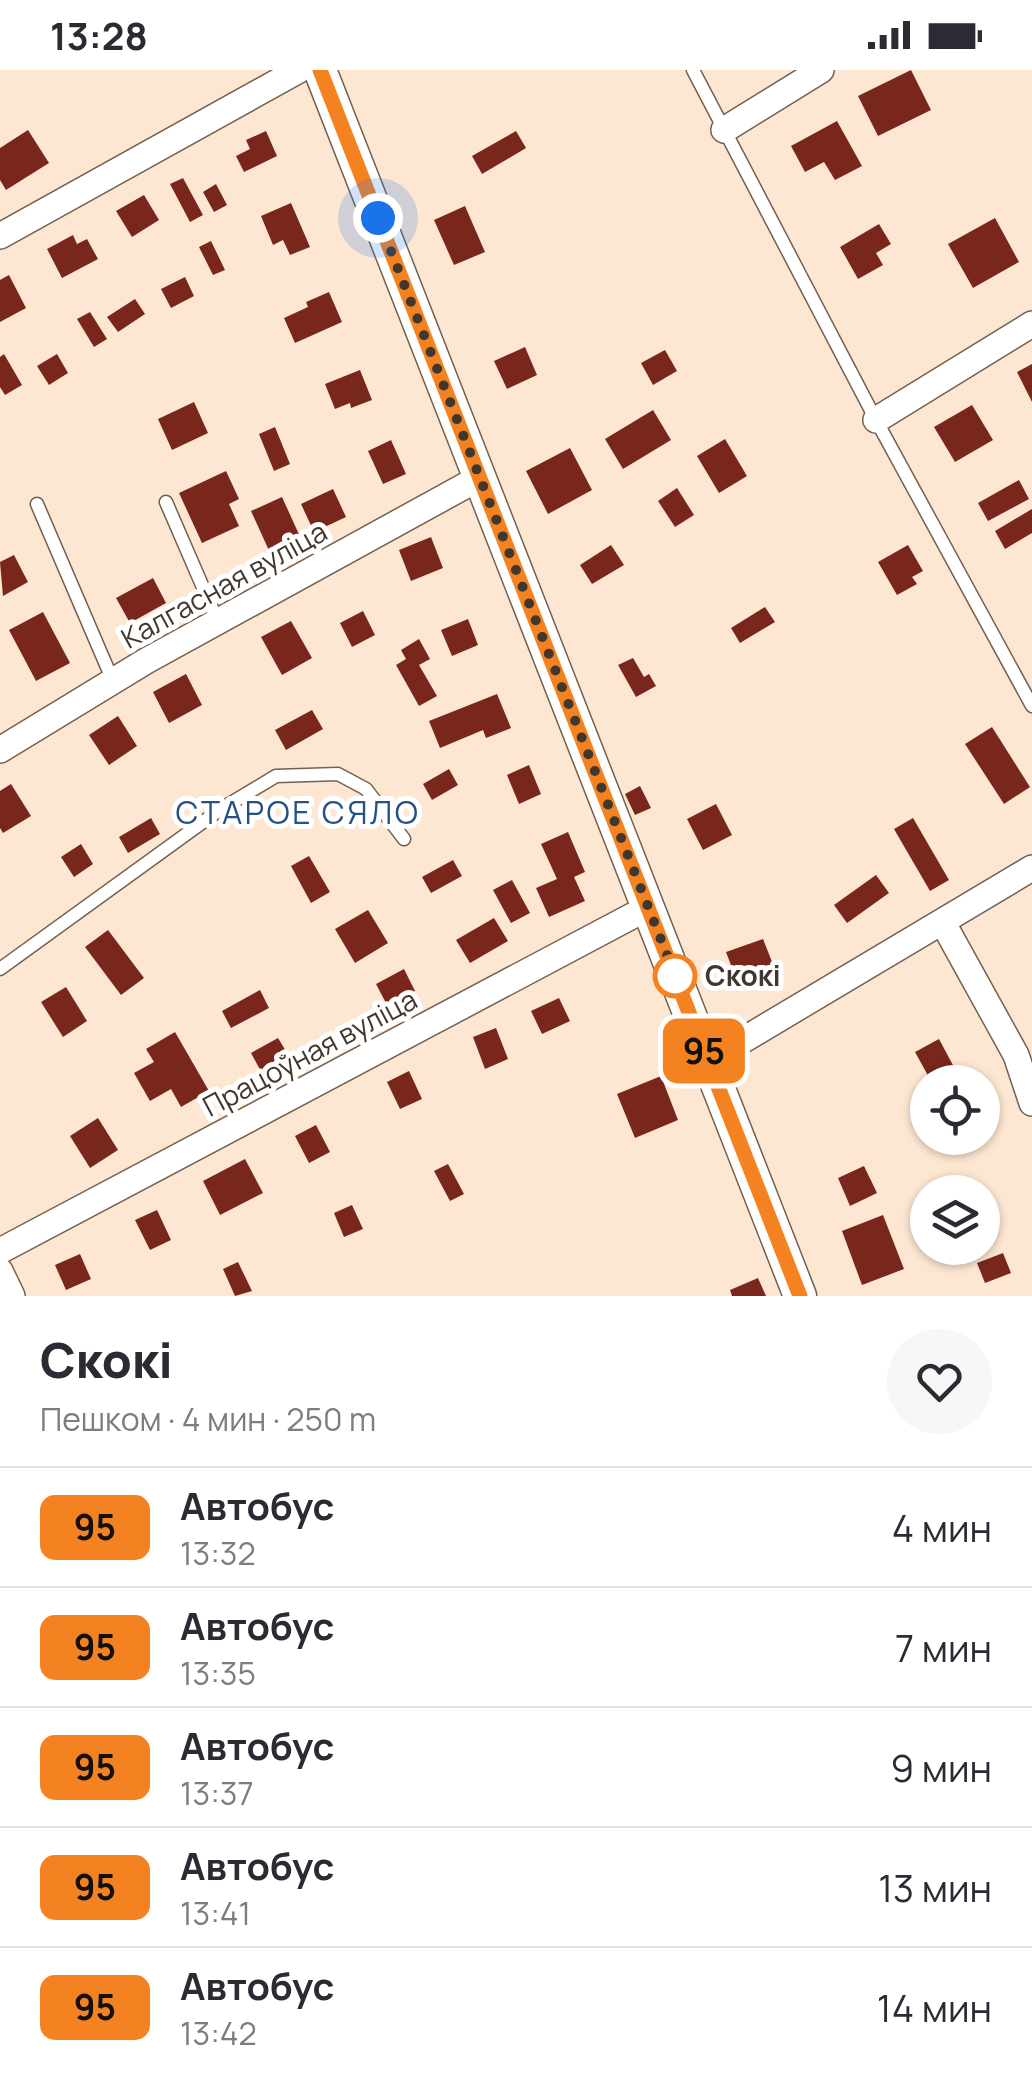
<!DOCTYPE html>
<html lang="ru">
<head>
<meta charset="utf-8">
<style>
	:root { --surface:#fff; --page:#f7f7f7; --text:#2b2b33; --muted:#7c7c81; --line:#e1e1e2 }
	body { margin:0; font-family:Manrope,sans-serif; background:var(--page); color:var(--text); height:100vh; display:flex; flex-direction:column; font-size:38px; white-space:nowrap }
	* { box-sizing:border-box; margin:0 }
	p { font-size:32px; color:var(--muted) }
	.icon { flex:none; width:55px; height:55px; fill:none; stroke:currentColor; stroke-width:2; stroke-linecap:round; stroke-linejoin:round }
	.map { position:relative; height:1226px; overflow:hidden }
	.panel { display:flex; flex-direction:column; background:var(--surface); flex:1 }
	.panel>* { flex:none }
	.badge { padding:0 20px; border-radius:15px; font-size:35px; line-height:65px }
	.controls { position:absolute; left:910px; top:995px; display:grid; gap:20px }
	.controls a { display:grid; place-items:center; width:90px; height:90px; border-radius:50%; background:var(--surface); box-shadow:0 2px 8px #0004; font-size:50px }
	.you { position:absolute; width:50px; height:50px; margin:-25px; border:8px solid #fff; border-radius:50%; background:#1a73e8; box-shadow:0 0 0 15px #1a73e833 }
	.map>.badge { position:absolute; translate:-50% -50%; box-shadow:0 0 0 5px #fff }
	.round { display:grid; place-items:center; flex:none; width:105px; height:105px; border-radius:52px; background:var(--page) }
	.overview { display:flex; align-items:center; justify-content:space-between; height:170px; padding:0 40px }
	h1 { font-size:48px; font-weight:800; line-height:75px }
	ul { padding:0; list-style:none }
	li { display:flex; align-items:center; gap:30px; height:120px; padding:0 40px; border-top:2px solid var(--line) }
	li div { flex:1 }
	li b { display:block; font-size:38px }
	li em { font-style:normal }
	li .badge { min-width:110px; font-weight:700; text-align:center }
	.status { display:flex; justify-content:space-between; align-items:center; height:70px; padding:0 50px; background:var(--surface); direction:ltr }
	.status svg { height:28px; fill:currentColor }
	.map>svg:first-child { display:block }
	.building { fill:#79261c }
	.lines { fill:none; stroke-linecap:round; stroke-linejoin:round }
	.service-casing { stroke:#74604f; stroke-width:15 }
	.minor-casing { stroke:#74604f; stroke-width:28 }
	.tertiary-casing { stroke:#74604f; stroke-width:35 }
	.service { stroke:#fff; stroke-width:12 }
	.minor { stroke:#fff; stroke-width:25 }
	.tertiary { stroke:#fff; stroke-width:32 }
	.line-casing { stroke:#fff; stroke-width:22 }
	.line { stroke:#f58220; stroke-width:15 }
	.walk { stroke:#40372f; stroke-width:10; stroke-dasharray:0 18 }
	.stop-dot { fill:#fff; stroke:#f58220; stroke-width:5 }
	.labels { text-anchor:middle; stroke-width:10; stroke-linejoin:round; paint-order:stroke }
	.street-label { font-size:28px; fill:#40372f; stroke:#fff }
	.stop-label { font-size:28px; font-weight:bold; fill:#40372f; stroke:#fff; text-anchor:start }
	.quarter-label { font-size:32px; letter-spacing:2.5px; fill:#255185; stroke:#fff }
</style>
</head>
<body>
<div class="status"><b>13:28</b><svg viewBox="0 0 49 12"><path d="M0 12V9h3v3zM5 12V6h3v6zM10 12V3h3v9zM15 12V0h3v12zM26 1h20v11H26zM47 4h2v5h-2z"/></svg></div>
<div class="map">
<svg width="1032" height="1226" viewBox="0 0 1032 1226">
	<rect width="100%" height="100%" fill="#fde7d2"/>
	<!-- building -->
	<g class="building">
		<polygon points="911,0 931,40 878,66 858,26"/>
		<polygon points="837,51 862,96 835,110 824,92 805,102 791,76"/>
		<polygon points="28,60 49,93 6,120 0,110 0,78"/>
		<polygon points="266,61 277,86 244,102 236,86 250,79 246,70"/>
		<polygon points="516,61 526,78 482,104 472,86"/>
		<polygon points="183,108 203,145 190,152 170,114"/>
		<polygon points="216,114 227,135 214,142 203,122"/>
		<polygon points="144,125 159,150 132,167 116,141"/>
		<polygon points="291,133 310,177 290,185 283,170 273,175 261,146"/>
		<polygon points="465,136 485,182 454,195 434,150"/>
		<polygon points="995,148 1019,192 973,218 948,174"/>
		<polygon points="879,154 891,174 876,183 883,195 858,209 840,177"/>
		<polygon points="73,165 77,174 87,169 98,189 62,208 47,179"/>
		<polygon points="211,171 225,200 213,205 199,177"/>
		<polygon points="9,205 26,238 0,252 0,210"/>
		<polygon points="185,207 194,226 171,238 161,219"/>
		<polygon points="329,222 342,252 295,273 284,248 308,237 306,232"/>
		<polygon points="135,229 145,244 118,262 107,247"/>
		<polygon points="90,242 107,269 94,277 77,249"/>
		<polygon points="525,277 537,305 507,319 494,291"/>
		<polygon points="665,280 677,301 653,315 641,293"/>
		<polygon points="4,284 22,315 5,325 0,317 0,287"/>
		<polygon points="57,284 68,303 49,315 37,296"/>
		<polygon points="1032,294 1032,332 1017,302"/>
		<polygon points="360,300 372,330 351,338 350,333 335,339 325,314"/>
		<polygon points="194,332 208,363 172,380 158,349"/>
		<polygon points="972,335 993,370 955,392 934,357"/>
		<polygon points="653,340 671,370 623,399 605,369"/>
		<polygon points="275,357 290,394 274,401 259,364"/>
		<polygon points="725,369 747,406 719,423 697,386"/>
		<polygon points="391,370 406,404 383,414 368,381"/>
		<polygon points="570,378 592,420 548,444 526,401"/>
		<polygon points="226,401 239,429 229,434 239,456 202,473 179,423"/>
		<polygon points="1019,410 1029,429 988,451 978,433"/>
		<polygon points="677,418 694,445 675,457 658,431"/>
		<polygon points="333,419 346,447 314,462 301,434"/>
		<polygon points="282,427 302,471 271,485 251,441"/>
		<polygon points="1032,439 1032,463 1005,479 995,461"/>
		<polygon points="431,467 443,498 411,511 399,480"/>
		<polygon points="611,475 624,495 592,514 580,495"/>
		<polygon points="908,475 923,501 912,507 917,514 897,525 878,492"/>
		<polygon points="14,485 28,512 3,526 0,492"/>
		<polygon points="153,508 166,533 130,553 116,528"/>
		<polygon points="765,537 775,552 740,573 731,558"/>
		<polygon points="363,541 375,565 352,577 340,553"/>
		<polygon points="43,542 70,593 36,611 9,560"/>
		<polygon points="468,549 478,575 452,586 441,560"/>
		<polygon points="291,551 312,588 282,605 261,567"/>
		<polygon points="419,569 430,589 419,595 437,626 419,636 396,595 406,589 401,580"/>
		<polygon points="633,588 644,607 649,604 656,616 636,627 618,595"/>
		<polygon points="186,604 202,635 169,653 153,622"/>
		<polygon points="497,624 511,658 486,668 483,660 440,678 429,651"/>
		<polygon points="312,640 323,659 286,680 275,660"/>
		<polygon points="118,646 137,676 109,695 89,665"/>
		<polygon points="992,657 1030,717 1004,734 965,674"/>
		<polygon points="529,695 541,724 519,734 507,705"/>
		<polygon points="449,699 458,715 432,730 423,714"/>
		<polygon points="11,714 31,746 3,763 0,758 0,721"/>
		<polygon points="640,716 651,738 635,745 625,724"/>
		<polygon points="716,734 732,765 703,780 687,749"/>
		<polygon points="151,748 160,764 128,783 119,767"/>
		<polygon points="913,748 949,810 930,821 894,759"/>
		<polygon points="568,762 585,802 574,807 585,831 549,847 536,818 557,809 541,774"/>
		<polygon points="81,774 93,794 74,807 61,787"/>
		<polygon points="309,786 330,822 311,833 291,796"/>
		<polygon points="453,790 462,806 431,823 422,807"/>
		<polygon points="876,805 889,823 847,853 834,835"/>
		<polygon points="512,810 530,843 511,853 493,820"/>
		<polygon points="368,840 388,873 355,893 335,859"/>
		<polygon points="494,848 508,871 470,893 456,870"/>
		<polygon points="108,860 144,908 121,925 85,877"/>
		<polygon points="763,869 776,902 739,916 726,882"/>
		<polygon points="404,899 415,921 387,935 376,914"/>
		<polygon points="66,917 87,951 63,967 41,932"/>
		<polygon points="260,920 269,938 231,958 222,941"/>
		<polygon points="559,928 570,951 542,964 531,941"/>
		<polygon points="496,958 508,989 485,999 473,967"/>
		<polygon points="175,962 209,1021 181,1037 171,1019 150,1031 134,1003 154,992 146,979"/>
		<polygon points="278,968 292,991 264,1007 251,983"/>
		<polygon points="939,969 955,999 931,1011 915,982"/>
		<polygon points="409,1001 422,1029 400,1039 387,1012"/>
		<polygon points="661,1006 678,1050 635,1068 617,1024"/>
		<polygon points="98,1048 118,1080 90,1098 70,1066"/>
		<polygon points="316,1055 330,1082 309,1093 295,1066"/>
		<polygon points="245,1089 263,1123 220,1145 203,1111"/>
		<polygon points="448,1094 464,1124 450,1131 434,1101"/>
		<polygon points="864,1096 877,1123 850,1136 838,1108"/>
		<polygon points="352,1135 363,1159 344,1167 334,1143"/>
		<polygon points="157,1140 171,1170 150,1180 135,1150"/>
		<polygon points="883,1145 904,1199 862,1215 842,1161"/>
		<polygon points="1003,1183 1011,1203 985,1213 977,1193"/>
		<polygon points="80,1184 91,1209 66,1220 55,1195"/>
		<polygon points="238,1192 252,1221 235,1226 223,1199"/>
		<polygon points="758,1208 766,1226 732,1226 730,1220"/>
	</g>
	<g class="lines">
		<defs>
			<g id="service">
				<polyline points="693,0 876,350 1032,636"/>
				<polyline points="166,432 218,552"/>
				<polyline points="37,434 113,611"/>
				<polyline points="0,899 221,739 276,706 338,704 366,719 404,769"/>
			</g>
			<g id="minor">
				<polyline points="724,60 821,0"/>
				<polyline points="0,166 299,0"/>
				<polyline points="876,350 1032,254"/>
				<polyline points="0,680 146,591 481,407"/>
				<polyline points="943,853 1016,985 1032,1033"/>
				<polyline points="708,991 1032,798"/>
				<polyline points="0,1181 649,837"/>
				<polyline points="0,1201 12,1226"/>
			</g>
			<polyline id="tertiary" points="320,0 800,1226"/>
		</defs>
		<!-- service casing -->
		<use href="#service" class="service-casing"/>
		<!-- minor casing -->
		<use href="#minor" class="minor-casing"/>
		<!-- tertiary casing -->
		<use href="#tertiary" class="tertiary-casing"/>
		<!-- service -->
		<use href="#service" class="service"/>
		<!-- minor -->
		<use href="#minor" class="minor"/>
		<!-- tertiary -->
		<use href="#tertiary" class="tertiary"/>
	</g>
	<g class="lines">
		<defs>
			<polyline id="line" points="320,0 800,1226"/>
		</defs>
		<!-- line casing -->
		<use href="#line" class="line-casing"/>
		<!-- line -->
		<use href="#line" class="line"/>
		<!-- walk -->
		<polyline class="walk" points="378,148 676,908 675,906"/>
	</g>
	<!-- markers -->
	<circle class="stop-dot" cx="675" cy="906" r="20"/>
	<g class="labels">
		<!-- street labels -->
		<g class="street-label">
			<text transform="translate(224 515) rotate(-29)" y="10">Калгасная вуліца</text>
			<text transform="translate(310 983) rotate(-28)" y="10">Працоўная вуліца</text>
		</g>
		<!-- stop labels -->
		<g class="stop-label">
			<text x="705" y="916">Скокі</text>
		</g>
		<!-- quarter labels -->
		<g class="quarter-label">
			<text x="298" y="754">СТАРОЕ СЯЛО</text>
		</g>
	</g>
</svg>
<div class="controls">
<a><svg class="icon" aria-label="locate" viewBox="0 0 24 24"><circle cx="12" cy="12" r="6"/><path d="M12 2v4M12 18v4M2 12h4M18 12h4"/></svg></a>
<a><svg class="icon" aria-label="layers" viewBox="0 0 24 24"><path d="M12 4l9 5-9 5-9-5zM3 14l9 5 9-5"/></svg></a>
</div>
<div class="you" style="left:378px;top:148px"></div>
<b class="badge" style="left:704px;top:981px;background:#f58220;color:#111">95</b>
</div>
<section class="panel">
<div class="overview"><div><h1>Скокі</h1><p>Пешком · 4 мин · 250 m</p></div><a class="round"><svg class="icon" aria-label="heart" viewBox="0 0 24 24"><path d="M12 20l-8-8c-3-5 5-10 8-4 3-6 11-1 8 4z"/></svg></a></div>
<ul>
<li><span class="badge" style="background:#f58220;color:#111">95</span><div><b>Автобус</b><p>13:32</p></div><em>4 мин</em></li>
<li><span class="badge" style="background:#f58220;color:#111">95</span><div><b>Автобус</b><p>13:35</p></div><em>7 мин</em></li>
<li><span class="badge" style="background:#f58220;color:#111">95</span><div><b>Автобус</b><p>13:37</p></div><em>9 мин</em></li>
<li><span class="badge" style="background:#f58220;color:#111">95</span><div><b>Автобус</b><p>13:41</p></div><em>13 мин</em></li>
<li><span class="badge" style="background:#f58220;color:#111">95</span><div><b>Автобус</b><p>13:42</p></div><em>14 мин</em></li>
</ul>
</section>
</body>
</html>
